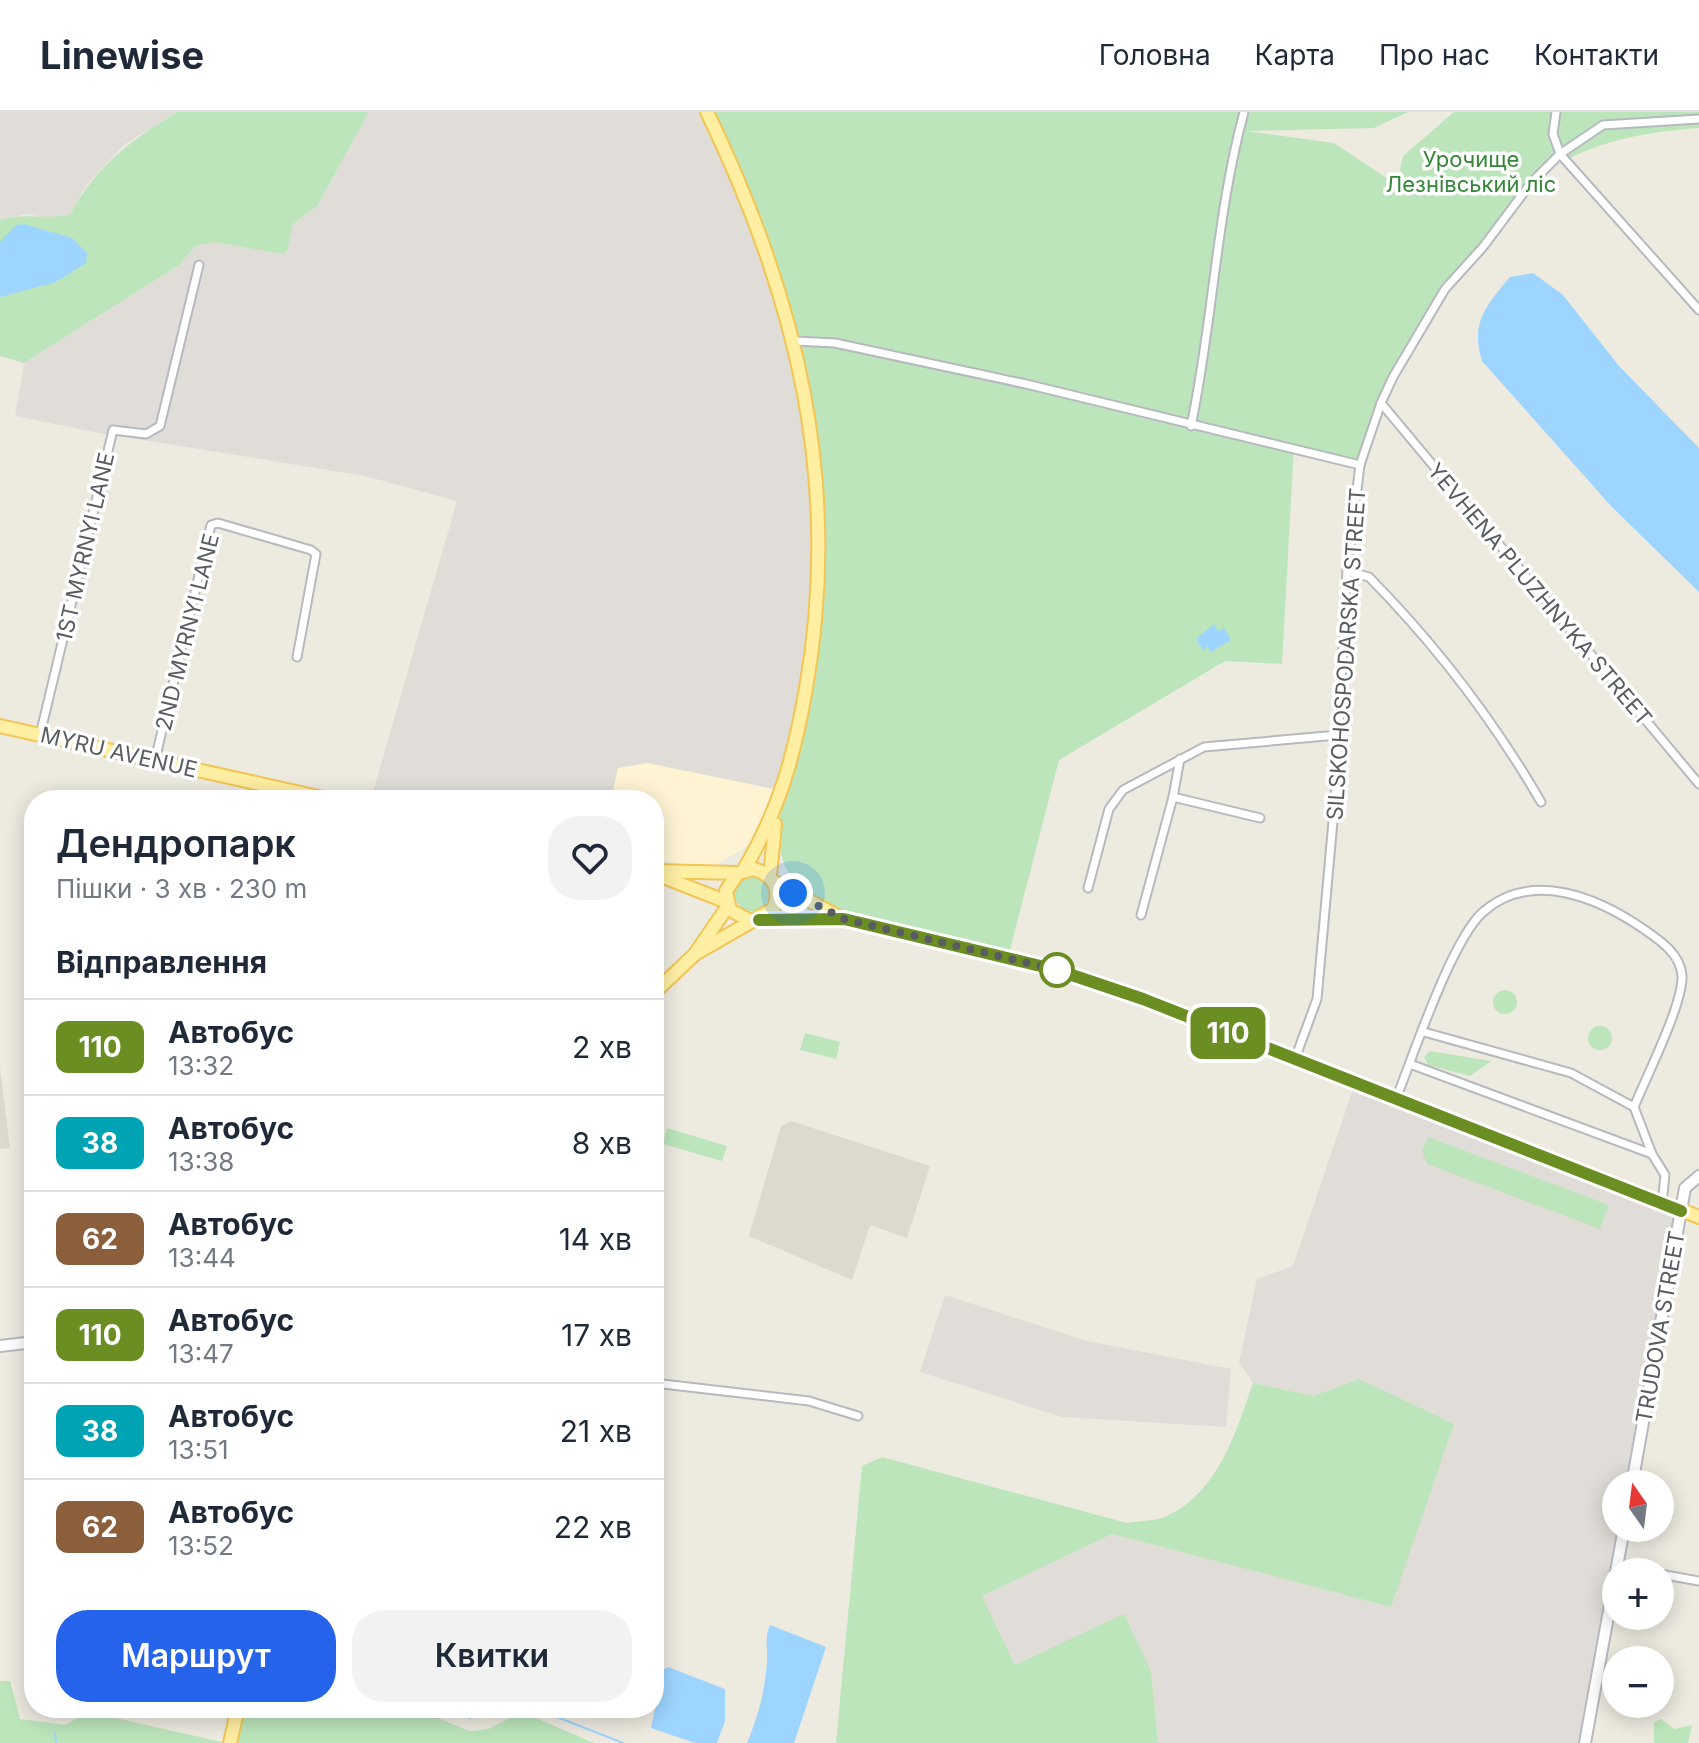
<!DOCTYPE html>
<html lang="uk">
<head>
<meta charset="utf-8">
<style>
	:root { --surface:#fff; --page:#f2f2f3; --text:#1f2937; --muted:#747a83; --line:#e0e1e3; --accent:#2563eb }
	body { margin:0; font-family:Inter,sans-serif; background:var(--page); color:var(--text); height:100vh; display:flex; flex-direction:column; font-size:30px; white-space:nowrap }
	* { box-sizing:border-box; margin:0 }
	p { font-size:26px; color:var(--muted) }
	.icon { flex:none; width:44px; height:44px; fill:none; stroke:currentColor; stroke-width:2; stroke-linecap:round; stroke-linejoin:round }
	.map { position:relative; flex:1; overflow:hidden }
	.side { position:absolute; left:24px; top:678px; width:640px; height:928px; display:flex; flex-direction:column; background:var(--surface); border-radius:32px; box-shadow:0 4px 20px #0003 }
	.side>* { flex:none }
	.badge { padding:0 16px; border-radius:12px; font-size:28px; line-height:52px }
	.needle { width:52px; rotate:346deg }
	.tools { position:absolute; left:1602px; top:1358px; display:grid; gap:16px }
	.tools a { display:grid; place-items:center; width:72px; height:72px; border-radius:50%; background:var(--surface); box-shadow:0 4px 20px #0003; font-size:40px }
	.you { position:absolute; width:40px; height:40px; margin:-20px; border:6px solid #fff; border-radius:50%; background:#1a73e8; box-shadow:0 0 0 12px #1a73e833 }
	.map>.badge { position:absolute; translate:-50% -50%; box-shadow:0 0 0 4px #fff }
	h2 { padding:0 32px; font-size:30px; line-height:72px }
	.round { display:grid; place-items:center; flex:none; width:84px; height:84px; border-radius:32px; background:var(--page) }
	.overview { display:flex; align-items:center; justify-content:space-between; height:136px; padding:0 32px }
	h1 { font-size:38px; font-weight:600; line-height:60px }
	.primary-button { display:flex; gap:16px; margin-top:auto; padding:16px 32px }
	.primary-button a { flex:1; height:92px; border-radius:32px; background:var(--accent); color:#fff; font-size:32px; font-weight:600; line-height:92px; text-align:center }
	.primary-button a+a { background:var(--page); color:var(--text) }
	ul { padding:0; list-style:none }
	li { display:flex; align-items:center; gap:24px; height:96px; padding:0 32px; border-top:2px solid var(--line) }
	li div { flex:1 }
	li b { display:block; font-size:30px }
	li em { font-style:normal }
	li .badge { min-width:88px; font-weight:700; text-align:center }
	header { display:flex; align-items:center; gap:48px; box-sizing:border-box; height:112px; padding:0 40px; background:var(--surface); border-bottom:2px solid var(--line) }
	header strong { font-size:38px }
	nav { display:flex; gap:44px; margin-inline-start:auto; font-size:28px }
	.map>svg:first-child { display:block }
	.commercial { fill:#fef4d4 }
	.industrial { fill:#e0ddd8 }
	.education { fill:#ddd9cf }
	.green { fill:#bce5bc }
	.water { fill:#9ed5ff }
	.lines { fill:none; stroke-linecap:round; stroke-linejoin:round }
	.stream { stroke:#9ed5ff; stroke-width:2 }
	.street-casing { stroke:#b6b9be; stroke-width:11 }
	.secondary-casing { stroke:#b6bac0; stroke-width:14 }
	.primary-casing { stroke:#f2c554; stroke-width:16 }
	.street { stroke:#fff; stroke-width:7 }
	.secondary { stroke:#fff; stroke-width:10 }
	.primary { stroke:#ffefa3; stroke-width:12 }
	.line-casing { stroke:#fff; stroke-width:18 }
	.line { stroke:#6b8e23; stroke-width:12 }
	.walk { stroke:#595d62; stroke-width:8; stroke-dasharray:0 14.4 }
	.stop-dot { fill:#fff; stroke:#6b8e23; stroke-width:4 }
	.labels { text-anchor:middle; stroke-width:7; stroke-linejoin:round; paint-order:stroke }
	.park-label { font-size:22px; fill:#348638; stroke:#fff }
	.street-label { font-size:22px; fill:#595d62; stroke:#fff }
</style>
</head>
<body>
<header>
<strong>Linewise</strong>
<nav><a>Головна</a><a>Карта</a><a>Про нас</a><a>Контакти</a></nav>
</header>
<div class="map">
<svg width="1699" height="1631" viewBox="0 0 1699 1631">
	<rect width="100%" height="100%" fill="#edeae0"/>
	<!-- commercial -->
	<polygon class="commercial" points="648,651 779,678 763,719 742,738 716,752 698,756 654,747 654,688 611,688 618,656"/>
	<!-- industrial -->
	<g class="industrial">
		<polygon points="0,0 177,0 125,32 86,73 70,103 54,107 26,102 0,108"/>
		<polygon points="369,0 704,0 773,166 810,332 815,444 807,550 779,678 648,651 618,656 611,688 393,688 372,683 457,389 365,364 94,320 15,304 24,251 179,153 194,134 213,130 281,142 293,112 317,94"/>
		<polygon points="1354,974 1677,1102 1628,1372 1616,1372 1616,1416 1620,1416 1581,1631 1158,1631 1151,1559 1015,1553 982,1484 1112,1422 1391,1495 1359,1267 1313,1284 1253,1271 1239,1250 1257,1167 1293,1154"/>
		<polygon points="945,1183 1087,1229 1231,1257 1226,1315 1062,1305 920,1260"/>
	</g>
	<!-- education -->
	<g class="education">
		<polygon points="0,956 10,1036 0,1037"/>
		<polygon points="791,1009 930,1054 907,1126 870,1113 852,1168 749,1124 781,1014"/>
	</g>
	<!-- green -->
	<g class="green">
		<path d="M177 0H369L317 94 293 112 287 139 282 142 213 130 195 134 179 153 24 251 0 244V108C24 100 46 108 70 103 95 55 131 28 177 0Z"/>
		<path d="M713 0H1408L1374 16 1246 19 1334 31 1409 81 1400 57 1403 44 1454 0H1699V16C1650 20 1609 26 1566 48L1560 42 1531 71 1483 135 1442 175 1389 264 1357 348 1294 334 1282 552 1225 549 1059 648 1009 842C952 828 808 812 785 754 767 708 794 662 803 618 808 591 809 562 812 534 816 504 822 473 823 443 829 287 774 141 713 0Z"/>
		<circle cx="752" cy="782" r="17"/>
		<circle cx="1505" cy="890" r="12"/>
		<circle cx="1600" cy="926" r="12"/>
		<polygon points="805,921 840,930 836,947 800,938"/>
		<polygon points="1430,939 1491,949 1470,964 1428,953 1424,945"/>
		<polygon points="667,1016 727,1034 722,1049 663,1032"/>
		<polygon points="1428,1025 1609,1093 1600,1117 1427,1052 1422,1039"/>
		<path d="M1359 1267 1454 1312 1391 1495 1112 1422 982 1484 1015 1553 1124 1502 1151 1559 1158 1631H836L862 1354 882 1345 1127 1411C1139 1409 1158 1409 1169 1403 1219 1378 1236 1320 1253 1271L1313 1284Z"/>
		<polygon points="0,1569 10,1569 20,1607 65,1613 89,1600 226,1631 0,1631"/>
		<polygon points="242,1596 413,1596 470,1619 488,1617 516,1603 529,1603 594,1631 234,1631"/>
		<polygon points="1661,1607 1674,1617 1692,1613 1688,1631 1654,1631 1654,1610"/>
	</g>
	<!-- water -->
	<g class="water">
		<polygon points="24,112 72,126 87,141 86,151 56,170 0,185 0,130 16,113"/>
		<path d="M1533 161 1563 183 1619 254 1699 336V480L1611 394 1482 249C1470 211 1486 194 1510 165Z"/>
		<polygon points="1214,512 1218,519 1224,516 1231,528 1211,540 1208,535 1203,538 1196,527"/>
		<path d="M770 1513 826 1535 794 1631H747C758 1605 765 1579 767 1550 768 1535 764 1527 770 1513Z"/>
		<polygon points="668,1555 725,1577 725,1609 717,1631 695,1631 651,1616 663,1558"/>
	</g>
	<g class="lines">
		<!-- stream -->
		<g class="stream">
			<polyline points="440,1596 470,1606 476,1596"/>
			<polyline points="534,1596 623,1631"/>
			<polyline points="55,1621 56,1631"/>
		</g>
		<defs>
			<g id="street">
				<polyline points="1556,0 1553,22 1560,42 1699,198"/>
				<polyline points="795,229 835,231 1026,272 1360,353"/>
				<polyline points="1381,291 1699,672"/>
				<path d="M1191 314C1213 210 1216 103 1244 0"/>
				<path d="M1347 459 1369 465C1435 532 1494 609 1541 690"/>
				<polyline points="40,623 113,318 146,322 160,314 199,153"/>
				<polyline points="155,648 211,413 218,411 311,438 316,442 297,545"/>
				<polyline points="1173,685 1260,706"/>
				<polyline points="1088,776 1109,697 1123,678 1204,635 1338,623"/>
				<polyline points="1141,803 1173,685 1180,647"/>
				<polyline points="1424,920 1571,961 1634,995 1652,1042"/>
				<polyline points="1295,947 1317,887 1335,687 1347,459 1360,353 1381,291 1393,265 1445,177 1483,135 1531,71 1560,42 1603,13 1699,7"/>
				<polyline points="1410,952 1652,1042 1665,1063 1662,1092"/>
				<path d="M1396 987C1413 944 1452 827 1483 800 1532 757 1599 786 1645 818 1661 829 1681 843 1682 864 1683 893 1646 965 1634 995"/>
				<polyline points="654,1271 809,1289 858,1304"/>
				<polyline points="1617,1454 1649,1460"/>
				<polyline points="1660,1462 1699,1469"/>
			</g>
			<g id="secondary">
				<polyline points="0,1234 34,1230"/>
				<polyline points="1632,1372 1685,1076 1699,1064"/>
				<polyline points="1585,1631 1624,1416"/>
			</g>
			<g id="primary">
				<path d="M707 0C797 186 842 371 806 576 794 645 779 699 743 759"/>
				<polyline points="0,614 332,688"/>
				<polyline points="654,759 738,761"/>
				<polyline points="661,764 727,790"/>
				<polyline points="770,764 775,712"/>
				<polyline points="773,769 841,806"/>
				<polyline points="759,808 844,807 1057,858 1143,887 1699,1105"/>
				<path d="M695 842 773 797C782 779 774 763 754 757L738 761 726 779 730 798 751 809"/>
				<polyline points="654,881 695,842 728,794"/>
				<polyline points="230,1631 238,1596"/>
			</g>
		</defs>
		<!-- street casing -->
		<use href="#street" class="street-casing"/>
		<!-- secondary casing -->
		<use href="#secondary" class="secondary-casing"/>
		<!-- primary casing -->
		<use href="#primary" class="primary-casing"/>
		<!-- street -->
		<use href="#street" class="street"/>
		<!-- secondary -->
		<use href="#secondary" class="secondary"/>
		<!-- primary -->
		<use href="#primary" class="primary"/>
	</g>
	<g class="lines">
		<defs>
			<polyline id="line" points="759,808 844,807 1057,858 1143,887 1681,1099"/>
		</defs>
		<!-- line casing -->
		<use href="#line" class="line-casing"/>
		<!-- line -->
		<use href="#line" class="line"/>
		<!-- walk -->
		<polyline class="walk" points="793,781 844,807 1057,858"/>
	</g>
	<!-- markers -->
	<circle class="stop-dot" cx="1057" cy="858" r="16"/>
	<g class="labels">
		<!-- park labels -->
		<g class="park-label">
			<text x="1471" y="55">Урочище<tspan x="1471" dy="25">Лезнівський ліс</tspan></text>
		</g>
		<!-- street labels -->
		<g class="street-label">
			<text transform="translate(85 435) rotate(-77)" y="8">1ST MYRNYI LANE</text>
			<text transform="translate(1540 482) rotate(50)" y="8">YEVHENA PLUZHNYKA STREET</text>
			<text transform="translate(187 520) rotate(-76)" y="8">2ND MYRNYI LANE</text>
			<text transform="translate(1346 542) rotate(-86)" y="8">SILSKOHOSPODARSKA STREET</text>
			<text transform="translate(119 640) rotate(13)" y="8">MYRU AVENUE</text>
			<text transform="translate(1660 1215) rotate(-80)" y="8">TRUDOVA STREET</text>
		</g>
	</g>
</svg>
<div class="tools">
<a><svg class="needle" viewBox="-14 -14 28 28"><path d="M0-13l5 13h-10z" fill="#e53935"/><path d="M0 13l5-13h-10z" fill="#747a83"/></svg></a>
<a>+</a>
<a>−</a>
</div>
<div class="you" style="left:793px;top:781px"></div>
<b class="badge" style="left:1228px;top:921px;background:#6b8e23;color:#fff">110</b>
<section class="side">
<div class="overview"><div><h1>Дендропарк</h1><p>Пішки · 3 хв · 230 m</p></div><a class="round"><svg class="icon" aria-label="heart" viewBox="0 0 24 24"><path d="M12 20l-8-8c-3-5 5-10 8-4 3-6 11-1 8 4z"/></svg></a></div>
<h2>Відправлення</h2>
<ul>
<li><span class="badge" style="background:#6b8e23;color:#fff">110</span><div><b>Автобус</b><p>13:32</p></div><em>2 хв</em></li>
<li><span class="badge" style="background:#00a3b4;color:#fff">38</span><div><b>Автобус</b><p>13:38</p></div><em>8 хв</em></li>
<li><span class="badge" style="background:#8b5e3c;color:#fff">62</span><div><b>Автобус</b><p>13:44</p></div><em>14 хв</em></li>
<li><span class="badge" style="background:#6b8e23;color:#fff">110</span><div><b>Автобус</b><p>13:47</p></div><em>17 хв</em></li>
<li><span class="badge" style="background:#00a3b4;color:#fff">38</span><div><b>Автобус</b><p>13:51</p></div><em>21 хв</em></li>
<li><span class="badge" style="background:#8b5e3c;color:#fff">62</span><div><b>Автобус</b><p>13:52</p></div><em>22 хв</em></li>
</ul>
<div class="primary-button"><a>Маршрут</a><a>Квитки</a></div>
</section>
</div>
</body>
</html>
